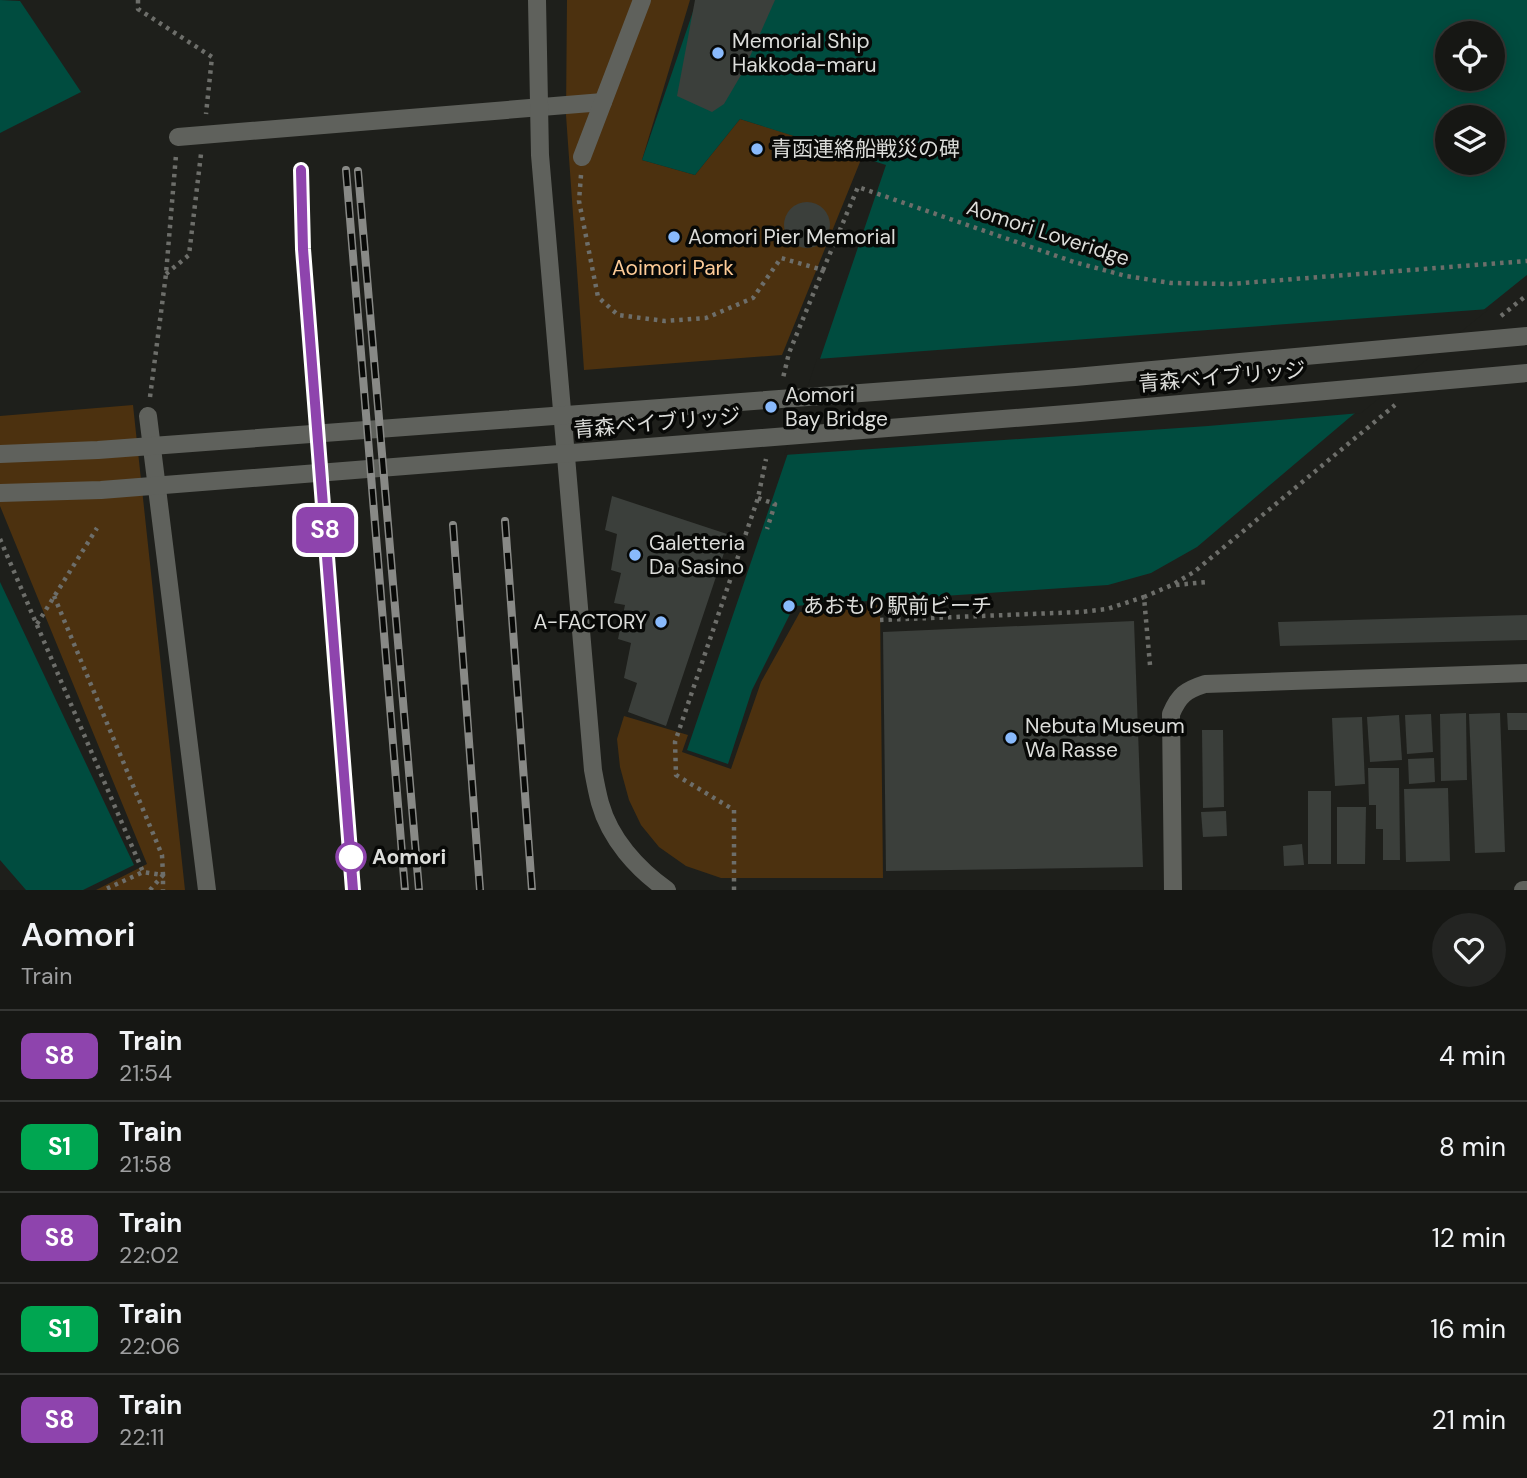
<!DOCTYPE html>
<html lang="en">
<head>
<meta charset="utf-8">
<style>
	:root { --surface:#161714; --page:#232422; --text:#f1f3f6; --muted:#9e9fa0; --line:#353634 }
	body { margin:0; font-family:"DM Sans","Noto Sans JP",sans-serif; background:var(--page); color:var(--text); height:100vh; display:flex; flex-direction:column; font-size:26px; white-space:nowrap }
	* { box-sizing:border-box; margin:0 }
	p { font-size:23px; color:var(--muted) }
	.icon { flex:none; width:38px; height:38px; fill:none; stroke:currentColor; stroke-width:2; stroke-linecap:round; stroke-linejoin:round }
	.map { position:relative; height:890px; overflow:hidden }
	.details { display:flex; flex-direction:column; background:var(--surface); flex:1 }
	.details>* { flex:none }
	.badge { padding:0 14px; border-radius:10px; font-size:24px; line-height:46px }
	.tools { position:absolute; left:1435px; top:21px; display:grid; gap:14px }
	.tools a { display:grid; place-items:center; width:70px; height:70px; border-radius:50%; background:var(--surface); box-shadow:0 4px 18px #0003,0 0 0 2px var(--line); font-size:35px }
	.map>.badge { position:absolute; translate:-50% -50%; box-shadow:0 0 0 4px #fff }
	.round { display:grid; place-items:center; flex:none; width:74px; height:74px; border-radius:37px; background:var(--page) }
	.summary { display:flex; align-items:center; justify-content:space-between; height:119px; padding:0 21px }
	h1 { font-size:33px; font-weight:600; line-height:52px }
	ul { padding:0; list-style:none }
	li { display:flex; align-items:center; gap:21px; height:91px; padding:0 21px; border-top:2px solid var(--line) }
	li div { flex:1 }
	li b { display:block; font-size:26px }
	li em { font-style:normal }
	li .badge { min-width:77px; font-weight:700; text-align:center }
	.map>svg:first-child { display:block }
	.green { fill:#4c310f }
	.water { fill:#004c3f; fill-rule:evenodd }
	.pier { fill:#1e1f1b }
	.building { fill:#3b3f3b }
	.lines { fill:none; stroke-linecap:round; stroke-linejoin:round }
	.path { stroke:#6d6e6a; stroke-width:4.5; stroke-dasharray:3.5 5; stroke-linecap:butt }
	.street { stroke:#5f615c; stroke-width:18 }
	.secondary { stroke:#5f615c; stroke-width:18 }
	.rail-casing { stroke:#888986; stroke-width:8 }
	.rail { stroke:#080907; stroke-width:5; stroke-dasharray:16; stroke-linecap:butt }
	.line-casing { stroke:#fff; stroke-width:16 }
	.line { stroke:#8e44ad; stroke-width:10 }
	.poi-dot { fill:#89bafc; stroke:#080907; stroke-width:2.5 }
	.stop-dot { fill:#fff; stroke:#8e44ad; stroke-width:3.5 }
	.labels { text-anchor:middle; stroke-width:7; stroke-linejoin:round; paint-order:stroke }
	.poi-label { font-size:21px; fill:#dcddda; stroke:#080907; text-anchor:start }
	.street-label { font-size:21px; fill:#dcddda; stroke:#080907 }
	.park-label { font-size:21px; fill:#fecc98; stroke:#080907 }
	.stop-label { font-size:21px; font-weight:bold; fill:#dcddda; stroke:#080907; text-anchor:start }
</style>
</head>
<body>
<div class="map">
<svg width="1527" height="890" viewBox="0 0 1527 890">
	<rect width="100%" height="100%" fill="#1e1f1b"/>
	<!-- green -->
	<g class="green">
		<polygon points="567,0 690,0 642,160 695,175 740,119 862,157 782,355 584,370 566,115"/>
		<polygon points="133,405 185,890 96,890 147,864 0,506 0,416"/>
		<polygon points="880,605 883,878 721,878 686,866 659,847 641,825 629,800 620,767 617,739 624,716 688,735 682,752 731,769 761,682 800,612"/>
	</g>
	<!-- water -->
	<g class="water">
		<polygon points="0,0 20,1 81,92 0,133"/>
		<path d="M697 0H1527V275L1349 418 1197 547 1151 573 1108 585 794 606 752 690 728 764 687 750 886 165 740 119 695 175 642 160ZM1447 33H1493V79H1447ZM1447 117H1493V163H1447Z"/>
		<polygon points="0,582 134,865 83,890 26,890 0,860"/>
	</g>
	<!-- pier -->
	<polygon class="pier" points="1489,309 1361,413 1208,426 784,455 817,359"/>
	<!-- building -->
	<g class="building">
		<polygon points="695,0 775,0 744,70 724,104 712,112 677,96"/>
		<circle cx="807" cy="225" r="23"/>
		<polygon points="612,496 730,535 666,726 628,712 637,683 624,678 631,643 618,639 625,605 614,603 621,573 611,570 617,534 605,530"/>
		<polygon points="1527,615 1527,640 1280,646 1278,622"/>
		<polygon points="1134,621 1143,867 886,871 883,632"/>
		<polygon points="1466,713 1467,780 1441,781 1440,714"/>
		<polygon points="1500,713 1505,852 1475,853 1469,714"/>
		<polygon points="1507,713 1527,713 1527,730 1508,730"/>
		<polygon points="1431,714 1433,752 1407,754 1405,715"/>
		<polygon points="1399,715 1402,760 1370,762 1367,717"/>
		<polygon points="1362,717 1365,784 1335,786 1332,718"/>
		<polygon points="1202,730 1223,730 1224,807 1203,808"/>
		<polygon points="1434,758 1435,782 1409,784 1408,759"/>
		<polygon points="1368,768 1399,768 1400,860 1383,860 1383,829 1376,829 1376,805 1369,805"/>
		<polygon points="1448,788 1450,861 1406,862 1404,789"/>
		<rect x="1308" y="791" width="23" height="73"/>
		<polygon points="1337,807 1366,807 1365,864 1337,864"/>
		<polygon points="1226,811 1227,836 1203,837 1201,812"/>
		<polygon points="1302,844 1304,865 1284,866 1283,846"/>
	</g>
	<g class="lines">
		<!-- path -->
		<g class="path">
			<polyline points="138,0 138,9 212,57 206,114"/>
			<polyline points="581,175 579,201 598,297 618,315 665,321 706,318 753,298 781,258 823,270 789,353 783,378"/>
			<polyline points="823,270 858,187 1074,262 1126,276 1171,283 1230,284 1527,261"/>
			<polyline points="166,274 189,255 201,154"/>
			<polyline points="1501,316 1527,295"/>
			<polyline points="150,397 166,274 176,155"/>
			<polyline points="758,498 775,504 767,529"/>
			<polyline points="0,539 143,872"/>
			<polyline points="1176,585 1207,582"/>
			<polyline points="54,596 162,855 163,875 143,872 104,890"/>
			<polyline points="880,620 1081,612 1107,609 1144,597"/>
			<polyline points="37,624 97,528"/>
			<polyline points="1150,665 1144,597 1172,585 1194,572 1395,405"/>
			<polyline points="150,890 163,875 163,890"/>
			<polyline points="734,890 734,810 676,775 675,742 758,498 766,459"/>
		</g>
		<!-- street -->
		<g class="street">
			<polyline points="178,137 603,102"/>
			<polyline points="582,157 642,0"/>
		</g>
		<!-- secondary -->
		<g class="secondary">
			<path d="M537 0 540 155 593 770C595 781 597 792 600 803 610 839 637 869 667 890"/>
			<polyline points="148,416 207,890"/>
			<polyline points="0,454 98,450 1075,377 1527,336"/>
			<polyline points="0,493 101,490 1079,413 1527,373"/>
			<path d="M1173 890 1171 714C1179 695 1186 690 1205 684L1527 673"/>
			<polyline points="1523,890 1527,890"/>
		</g>
		<defs>
			<g id="rail">
				<polyline points="301,170 303,249 353,890"/>
				<polyline points="346,170 405,890"/>
				<polyline points="358,171 419,890"/>
				<polyline points="505,521 532,890"/>
				<polyline points="453,525 480,890"/>
			</g>
		</defs>
		<!-- rail casing -->
		<use href="#rail" class="rail-casing"/>
		<!-- rail -->
		<use href="#rail" class="rail"/>
	</g>
	<g class="lines">
		<defs>
			<polyline id="line" points="301,170 303,249 353,890"/>
		</defs>
		<!-- line casing -->
		<use href="#line" class="line-casing"/>
		<!-- line -->
		<use href="#line" class="line"/>
	</g>
	<!-- markers -->
	<g class="poi-dot">
		<circle cx="718" cy="53" r="7"/>
		<circle cx="757" cy="149" r="7"/>
		<circle cx="674" cy="237" r="7"/>
		<circle cx="771" cy="407" r="7"/>
		<circle cx="635" cy="555" r="7"/>
		<circle cx="789" cy="606" r="7"/>
		<circle cx="661" cy="622" r="7"/>
		<circle cx="1011" cy="738" r="7"/>
	</g>
	<circle class="stop-dot" cx="351" cy="857" r="14"/>
	<g class="labels">
		<!-- poi labels -->
		<g class="poi-label">
			<text x="732" y="48">Memorial Ship<tspan x="732" dy="24">Hakkoda-maru</tspan></text>
			<text x="771" y="156">青函連絡船戦災の碑</text>
			<text x="688" y="244">Aomori Pier Memorial</text>
			<text x="785" y="402">Aomori<tspan x="785" dy="24">Bay Bridge</tspan></text>
			<text x="649" y="550">Galetteria<tspan x="649" dy="24">Da Sasino</tspan></text>
			<text x="803" y="613">あおもり駅前ビーチ</text>
			<text x="647" y="629" text-anchor="end">A-FACTORY</text>
			<text x="1025" y="733">Nebuta Museum<tspan x="1025" dy="24">Wa Rasse</tspan></text>
		</g>
		<!-- street labels -->
		<g class="street-label">
			<text transform="translate(1048 233) rotate(18)" y="7">Aomori Loveridge</text>
			<text transform="translate(1222 377) rotate(-5)" y="7">青森ベイブリッジ</text>
			<text transform="translate(657 423) rotate(-5)" y="7">青森ベイブリッジ</text>
		</g>
		<!-- park labels -->
		<g class="park-label">
			<text x="673" y="275">Aoimori Park</text>
		</g>
		<!-- stop labels -->
		<g class="stop-label">
			<text x="372" y="864">Aomori</text>
		</g>
	</g>
</svg>
<div class="tools">
<a><svg class="icon" aria-label="locate" viewBox="0 0 24 24"><circle cx="12" cy="12" r="6"/><path d="M12 2v4M12 18v4M2 12h4M18 12h4"/></svg></a>
<a><svg class="icon" aria-label="layers" viewBox="0 0 24 24"><path d="M12 4l9 5-9 5-9-5zM3 14l9 5 9-5"/></svg></a>
</div>
<b class="badge" style="left:325px;top:530px;background:#8e44ad;color:#fff">S8</b>
</div>
<section class="details">
<div class="summary"><div><h1>Aomori</h1><p>Train</p></div><a class="round"><svg class="icon" aria-label="heart" viewBox="0 0 24 24"><path d="M12 20l-8-8c-3-5 5-10 8-4 3-6 11-1 8 4z"/></svg></a></div>
<ul>
<li><span class="badge" style="background:#8e44ad;color:#fff">S8</span><div><b>Train</b><p>21:54</p></div><em>4 min</em></li>
<li><span class="badge" style="background:#00a651;color:#fff">S1</span><div><b>Train</b><p>21:58</p></div><em>8 min</em></li>
<li><span class="badge" style="background:#8e44ad;color:#fff">S8</span><div><b>Train</b><p>22:02</p></div><em>12 min</em></li>
<li><span class="badge" style="background:#00a651;color:#fff">S1</span><div><b>Train</b><p>22:06</p></div><em>16 min</em></li>
<li><span class="badge" style="background:#8e44ad;color:#fff">S8</span><div><b>Train</b><p>22:11</p></div><em>21 min</em></li>
</ul>
</section>
</body>
</html>
